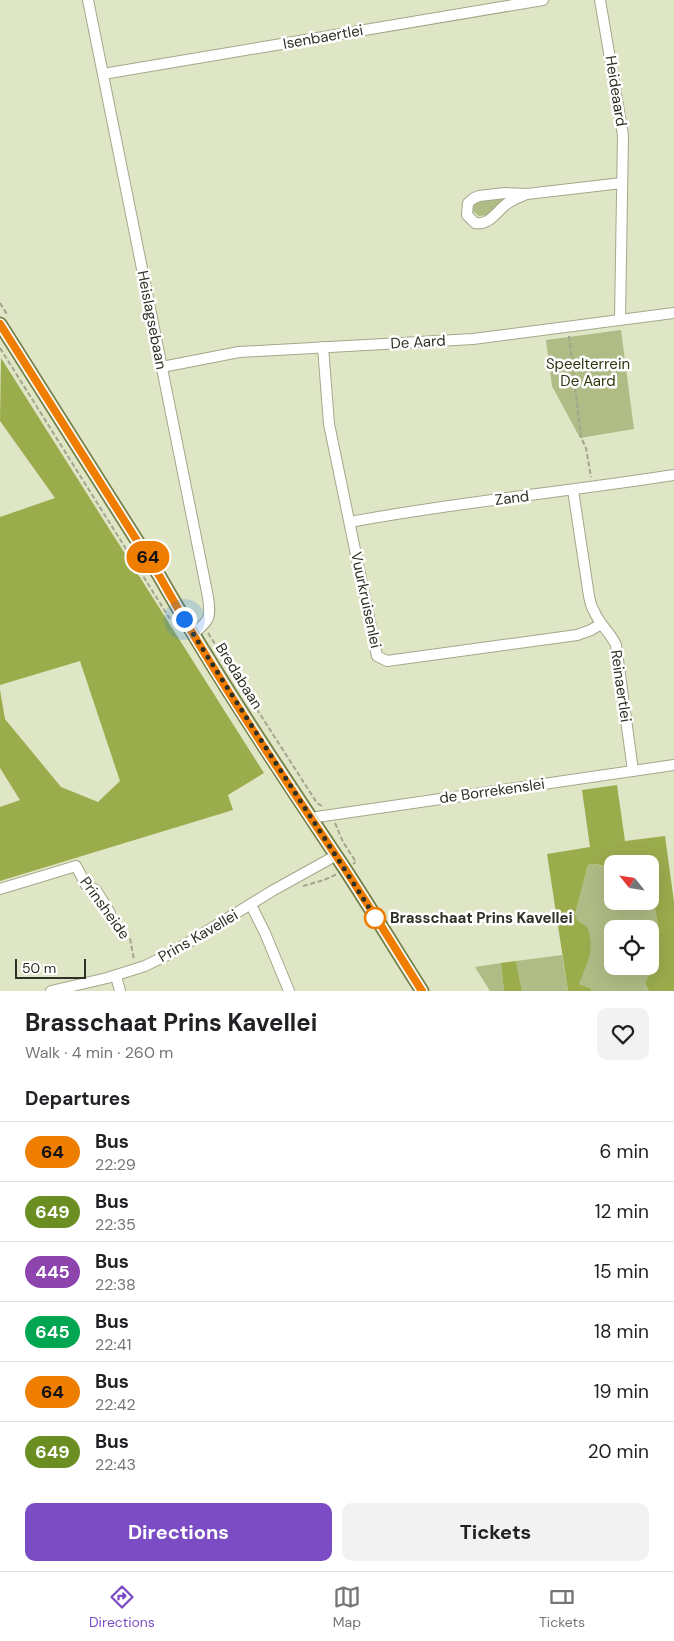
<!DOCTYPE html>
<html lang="en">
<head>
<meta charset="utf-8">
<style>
	:root { --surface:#fff; --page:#f2f2f2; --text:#202124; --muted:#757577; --line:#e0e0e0; --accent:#7b4cc4 }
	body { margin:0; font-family:"DM Sans",sans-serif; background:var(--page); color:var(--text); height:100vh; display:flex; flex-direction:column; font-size:19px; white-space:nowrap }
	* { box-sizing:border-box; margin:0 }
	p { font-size:16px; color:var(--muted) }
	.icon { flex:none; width:28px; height:28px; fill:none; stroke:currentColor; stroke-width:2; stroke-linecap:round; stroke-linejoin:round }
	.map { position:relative; height:991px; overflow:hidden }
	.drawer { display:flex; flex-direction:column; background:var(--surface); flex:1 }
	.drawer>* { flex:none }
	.badge { padding:0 10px; border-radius:16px; font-size:18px; line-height:32px }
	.needle { width:32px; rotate:300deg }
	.tools { position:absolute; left:604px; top:855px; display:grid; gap:10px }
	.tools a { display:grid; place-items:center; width:55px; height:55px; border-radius:10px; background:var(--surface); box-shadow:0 5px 20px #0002; font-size:25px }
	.scale { position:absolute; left:15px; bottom:12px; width:71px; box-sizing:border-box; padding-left:5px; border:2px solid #2e3125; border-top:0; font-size:14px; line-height:18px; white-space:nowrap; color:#2e3125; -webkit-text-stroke:4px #fff; paint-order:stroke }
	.you { position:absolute; width:25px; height:25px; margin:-12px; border:4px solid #fff; border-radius:50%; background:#1a73e8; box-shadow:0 0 0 8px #1a73e833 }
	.map>.badge { position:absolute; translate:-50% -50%; box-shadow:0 0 0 2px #fff }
	h2 { padding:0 25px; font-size:19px; line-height:45px }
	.round { display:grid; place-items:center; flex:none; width:52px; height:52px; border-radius:10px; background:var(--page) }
	.headline { display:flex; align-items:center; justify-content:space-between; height:85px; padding:0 25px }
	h1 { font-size:24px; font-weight:700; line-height:38px }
	.button { display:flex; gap:10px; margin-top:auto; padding:10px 25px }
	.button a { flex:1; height:58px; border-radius:10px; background:var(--accent); color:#fff; font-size:20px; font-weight:700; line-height:58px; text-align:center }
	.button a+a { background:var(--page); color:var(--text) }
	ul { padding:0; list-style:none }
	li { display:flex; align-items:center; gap:15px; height:60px; padding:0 25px; border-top:1px solid var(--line) }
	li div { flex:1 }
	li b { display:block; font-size:19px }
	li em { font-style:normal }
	li .badge { min-width:55px; font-weight:700; text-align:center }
	.dock { display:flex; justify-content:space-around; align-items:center; height:70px; border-top:1px solid var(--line); background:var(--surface); font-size:14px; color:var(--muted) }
	.dock a { display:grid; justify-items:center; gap:2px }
	.dock .selected { color:var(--accent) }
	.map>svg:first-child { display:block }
	.green { fill:#b0bc86 }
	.forest { fill:#9bac4d }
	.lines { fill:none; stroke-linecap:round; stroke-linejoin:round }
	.minor-casing { stroke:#a2a98a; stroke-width:12 }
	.major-casing { stroke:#717b46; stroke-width:15 }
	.path { stroke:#a1a68d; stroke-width:2; stroke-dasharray:5 2.5; stroke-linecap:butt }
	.minor { stroke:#fff; stroke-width:10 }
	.major { stroke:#bfc89b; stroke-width:12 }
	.line-casing { stroke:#fff; stroke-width:11 }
	.line { stroke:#ef7d00; stroke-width:8 }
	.walk { stroke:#2e3125; stroke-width:5; stroke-dasharray:0 9 }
	.stop-dot { fill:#fff; stroke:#ef7d00; stroke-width:2.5 }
	.labels { text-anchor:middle; stroke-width:5; stroke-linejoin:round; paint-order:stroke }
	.street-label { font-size:15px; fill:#2e3125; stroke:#fff }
	.park-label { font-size:15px; fill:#30360e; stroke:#fff }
	.stop-label { font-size:15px; font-weight:bold; fill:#2e3125; stroke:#fff; text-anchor:start }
</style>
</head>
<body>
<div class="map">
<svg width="674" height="991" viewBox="0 0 674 991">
	<rect width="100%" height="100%" fill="#dfe6c6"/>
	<!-- green -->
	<g class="green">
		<polygon points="510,196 490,215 479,216 473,211 473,205 476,200"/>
		<polygon points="621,330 634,429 580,438 552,386 546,340"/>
		<polygon points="594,864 605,867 612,871 612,901 646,901 655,908 658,925 650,930 650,929 612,929 612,966 650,966 650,954 653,957 652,970 645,983 649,991 591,991 592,989 579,984 582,923 576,920 575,914 588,865"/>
		<polygon points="562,955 568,991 522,991 516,961"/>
		<polygon points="501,963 504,991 490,991 475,967"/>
	</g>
	<!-- forest -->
	<g class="forest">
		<polygon points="1,358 264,773 228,795 233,810 0,881 0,807 20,800 0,768 0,690 5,719 61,787 98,802 120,781 80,661 0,685 0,517 55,498 0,421"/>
		<path d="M617 785 625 841 665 836 674 902V991H649L645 983 652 970 653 957 650 954V930L658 925 655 908 646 901H650V864H612V871C604 866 597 863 588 865L575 914 577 920 587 927C596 948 587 964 579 984L592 989 591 991H568L547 854 590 847 582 790Z"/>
		<polygon points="516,961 522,991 504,991 501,963"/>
	</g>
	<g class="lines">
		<defs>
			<g id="minor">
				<path d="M88 0 208 597C211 618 210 620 193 634"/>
				<polyline points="600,0 623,135 620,319"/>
				<polyline points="103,74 543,0"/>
				<path d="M527 194C520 197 514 199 508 203 497 210 490 226 475 223L467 215 468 203 474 198 479 196 505 193 527 194 622 183"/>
				<polyline points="323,347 329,424 377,656 387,661 577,635 591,630 601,624"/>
				<polyline points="162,367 239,352 473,339 674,313"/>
				<path d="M573 490 589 596C590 601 591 607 594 611 599 624 610 632 616 645L633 771"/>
				<path d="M350 522C457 502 566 492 674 475"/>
				<polyline points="310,818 674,765"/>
				<polyline points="0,889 76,866 86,885 96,890 110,913"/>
				<polyline points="251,905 265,933 289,991"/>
				<polyline points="116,976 120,991"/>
				<polyline points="51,991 107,978 145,966 173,952 272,891 335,856"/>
			</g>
			<path id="major" d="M0 324 160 577C217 677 281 773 345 869 371 909 396 950 422 991"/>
		</defs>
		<!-- minor casing -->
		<use href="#minor" class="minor-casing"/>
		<!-- major casing -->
		<use href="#major" class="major-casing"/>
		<!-- path -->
		<g class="path">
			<polyline points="0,303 8,316"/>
			<polyline points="569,336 581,437 586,448 591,477"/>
			<polyline points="0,348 170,619"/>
			<polyline points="208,633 317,803 324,807"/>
			<polyline points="335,823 343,842 356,862 353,864"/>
			<polyline points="303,886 324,880 337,874"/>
			<polyline points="116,921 130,938 134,960"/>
		</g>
		<!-- minor -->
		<use href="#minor" class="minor"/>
		<!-- major -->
		<use href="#major" class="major"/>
	</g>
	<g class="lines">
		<defs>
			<path id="line" d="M0 324 160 577C216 677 281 774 345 869 371 909 396 950 422 991"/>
		</defs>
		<!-- line casing -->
		<use href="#line" class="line-casing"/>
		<!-- line -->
		<use href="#line" class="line"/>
		<!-- walk -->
		<path class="walk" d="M184 619C248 722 315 822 380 925L375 918"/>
	</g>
	<!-- markers -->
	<circle class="stop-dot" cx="375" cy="918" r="10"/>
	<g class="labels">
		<!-- street labels -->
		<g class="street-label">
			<text transform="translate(323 37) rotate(-10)" y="5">Isenbaertlei</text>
			<text transform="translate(616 91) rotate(81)" y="5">Heideaard</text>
			<text transform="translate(152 320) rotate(79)" y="5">Heislagsebaan</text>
			<text transform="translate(418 342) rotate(-3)" y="5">De Aard</text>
			<text transform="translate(512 498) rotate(-7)" y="5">Zand</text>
			<text transform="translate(366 600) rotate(78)" y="5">Vuurkruisenlei</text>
			<text transform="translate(239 676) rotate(58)" y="5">Bredabaan</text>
			<text transform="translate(621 686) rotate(82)" y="5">Reinaertlei</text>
			<text transform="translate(492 791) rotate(-8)" y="5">de Borrekenslei</text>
			<text transform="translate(105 908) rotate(54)" y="5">Prinsheide</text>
			<text transform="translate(198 936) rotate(-30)" y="5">Prins Kavellei</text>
		</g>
		<!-- park labels -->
		<g class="park-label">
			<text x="588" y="369">Speelterrein<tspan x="588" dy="17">De Aard</tspan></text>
		</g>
		<!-- stop labels -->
		<g class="stop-label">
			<text x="390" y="923">Brasschaat Prins Kavellei</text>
		</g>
	</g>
</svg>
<div class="tools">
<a><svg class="needle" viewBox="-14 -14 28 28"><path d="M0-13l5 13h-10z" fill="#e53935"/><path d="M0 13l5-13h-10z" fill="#757577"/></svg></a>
<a><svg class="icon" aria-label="locate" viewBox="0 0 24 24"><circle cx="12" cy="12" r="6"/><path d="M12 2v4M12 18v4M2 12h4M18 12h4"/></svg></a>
</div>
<div class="scale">50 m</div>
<div class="you" style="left:184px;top:619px"></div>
<b class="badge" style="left:148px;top:557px;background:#ef7d00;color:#111">64</b>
</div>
<section class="drawer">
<div class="headline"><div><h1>Brasschaat Prins Kavellei</h1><p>Walk · 4 min · 260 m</p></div><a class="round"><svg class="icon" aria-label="heart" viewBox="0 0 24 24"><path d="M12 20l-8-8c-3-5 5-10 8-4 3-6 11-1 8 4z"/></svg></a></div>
<h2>Departures</h2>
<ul>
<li><span class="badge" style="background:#ef7d00;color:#111">64</span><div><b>Bus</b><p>22:29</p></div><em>6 min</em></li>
<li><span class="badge" style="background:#6b8e23;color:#fff">649</span><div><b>Bus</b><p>22:35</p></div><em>12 min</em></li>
<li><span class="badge" style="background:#8e44ad;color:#fff">445</span><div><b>Bus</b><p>22:38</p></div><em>15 min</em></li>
<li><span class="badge" style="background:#00a651;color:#fff">645</span><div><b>Bus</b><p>22:41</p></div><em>18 min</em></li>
<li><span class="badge" style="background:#ef7d00;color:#111">64</span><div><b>Bus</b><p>22:42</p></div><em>19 min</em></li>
<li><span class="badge" style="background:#6b8e23;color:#fff">649</span><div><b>Bus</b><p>22:43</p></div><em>20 min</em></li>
</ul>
<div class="button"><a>Directions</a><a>Tickets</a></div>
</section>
<nav class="dock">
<a class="selected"><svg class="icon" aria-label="directions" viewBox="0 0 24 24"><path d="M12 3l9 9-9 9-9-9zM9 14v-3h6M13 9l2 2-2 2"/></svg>Directions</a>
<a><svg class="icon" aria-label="map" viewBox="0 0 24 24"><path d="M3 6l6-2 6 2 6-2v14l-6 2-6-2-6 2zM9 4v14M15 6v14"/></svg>Map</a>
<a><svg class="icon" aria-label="tickets" viewBox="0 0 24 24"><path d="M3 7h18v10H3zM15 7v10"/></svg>Tickets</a>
</nav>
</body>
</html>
